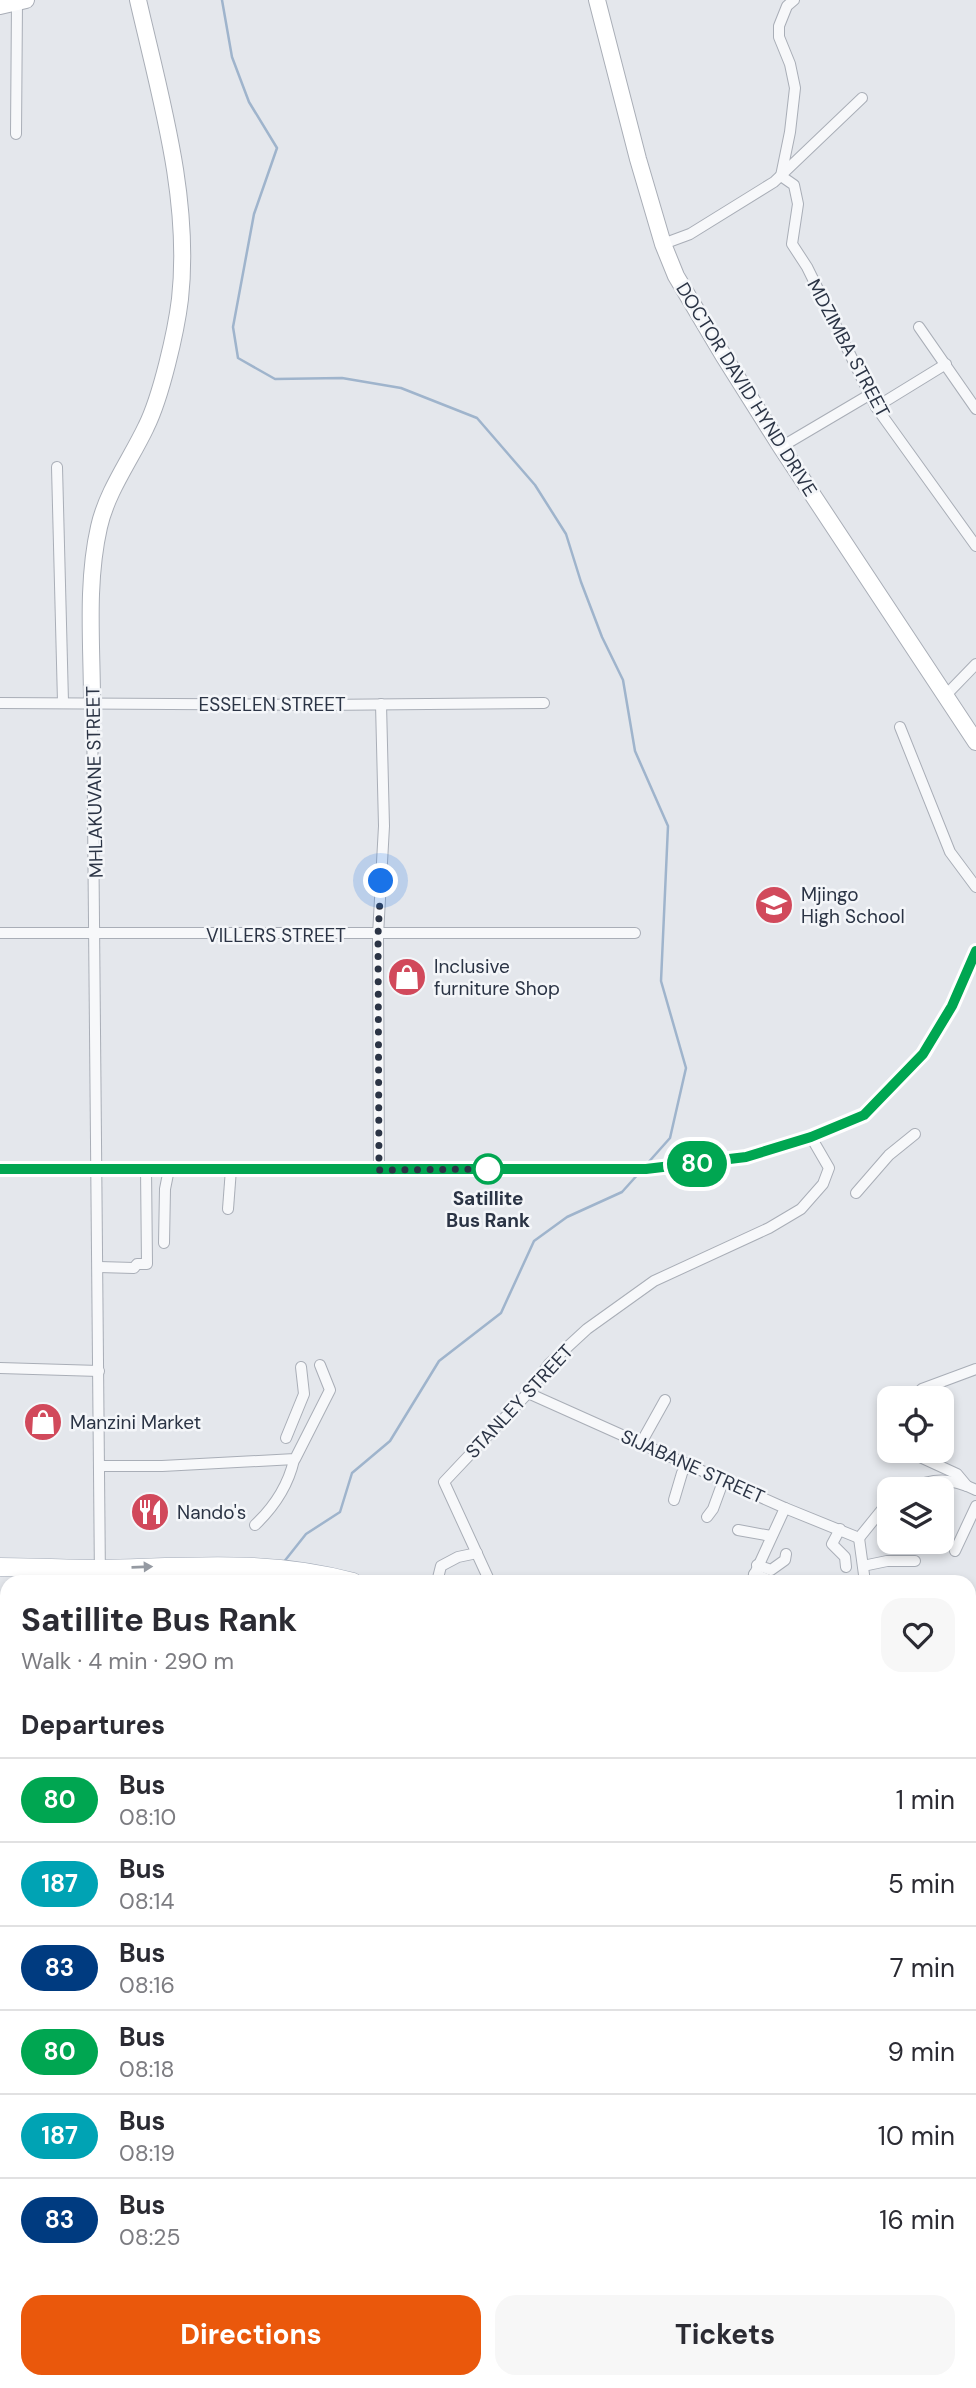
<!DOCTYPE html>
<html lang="en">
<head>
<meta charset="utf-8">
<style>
	:root { --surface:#fff; --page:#f7f7f7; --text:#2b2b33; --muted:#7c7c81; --line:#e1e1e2; --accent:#ea580c }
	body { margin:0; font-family:"DM Sans",sans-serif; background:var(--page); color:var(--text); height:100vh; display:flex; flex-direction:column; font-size:26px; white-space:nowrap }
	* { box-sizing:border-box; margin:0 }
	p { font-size:23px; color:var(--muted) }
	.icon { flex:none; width:38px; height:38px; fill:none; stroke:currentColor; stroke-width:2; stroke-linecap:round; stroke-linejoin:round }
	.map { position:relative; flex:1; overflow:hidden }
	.details { position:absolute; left:0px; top:1575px; width:976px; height:814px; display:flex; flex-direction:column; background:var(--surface); border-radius:21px 21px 0 0; box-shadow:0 4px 10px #0003 }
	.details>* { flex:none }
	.badge { padding:0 14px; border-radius:23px; font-size:24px; line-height:46px }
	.controls { position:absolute; left:877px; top:1386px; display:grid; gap:14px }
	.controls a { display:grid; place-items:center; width:77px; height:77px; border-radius:14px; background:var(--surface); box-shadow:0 4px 10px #0003; font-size:35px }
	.you { position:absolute; width:35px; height:35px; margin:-18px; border:5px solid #fff; border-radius:50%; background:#1a73e8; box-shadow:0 0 0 10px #1a73e833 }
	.map>.badge { position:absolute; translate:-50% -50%; box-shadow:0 0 0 4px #fff }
	h2 { padding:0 21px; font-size:26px; line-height:63px }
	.round { display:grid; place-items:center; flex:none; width:74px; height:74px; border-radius:21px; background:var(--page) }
	.head { display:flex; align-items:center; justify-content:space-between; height:119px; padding:0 21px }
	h1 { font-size:33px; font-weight:700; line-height:52px }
	.button { display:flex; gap:14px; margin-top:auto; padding:14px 21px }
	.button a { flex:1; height:80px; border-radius:21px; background:var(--accent); color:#fff; font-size:28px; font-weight:700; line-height:80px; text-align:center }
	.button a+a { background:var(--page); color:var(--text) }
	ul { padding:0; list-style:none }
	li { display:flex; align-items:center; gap:21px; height:84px; padding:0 21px; border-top:2px solid var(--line) }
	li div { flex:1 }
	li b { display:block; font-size:26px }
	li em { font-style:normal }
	li .badge { min-width:77px; font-weight:700; text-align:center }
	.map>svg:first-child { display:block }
	.park { fill:url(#park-crowns) }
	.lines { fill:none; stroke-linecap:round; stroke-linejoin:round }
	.stream { stroke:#9fb4cc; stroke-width:2.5 }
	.street-casing { stroke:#a9aeb7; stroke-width:12 }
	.secondary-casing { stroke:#a9aeb7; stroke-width:18 }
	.primary-casing { stroke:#a3abb8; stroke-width:19 }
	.highway-casing { stroke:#8b94a3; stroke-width:21 }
	.street { stroke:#f7f8fa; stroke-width:10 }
	.secondary { stroke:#fff; stroke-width:16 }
	.primary { stroke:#fff; stroke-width:18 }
	.highway { stroke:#fff; stroke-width:19 }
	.oneway { fill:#959aa2 }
	.line-casing { stroke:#fff; stroke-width:16 }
	.line { stroke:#00a651; stroke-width:10 }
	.walk { stroke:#2b3445; stroke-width:7; stroke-dasharray:0 12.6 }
	.stop-dot { fill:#fff; stroke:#00a651; stroke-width:3.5 }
	.labels { text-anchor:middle; stroke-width:5; stroke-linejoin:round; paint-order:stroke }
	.street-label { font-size:19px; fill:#2b3445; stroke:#f4f6f9 }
	.poi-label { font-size:19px; fill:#2b3445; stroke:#f4f6f9; text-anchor:start }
	.stop-label { font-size:19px; font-weight:bold; fill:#2b3445; stroke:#f4f6f9 }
</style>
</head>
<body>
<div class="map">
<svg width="976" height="2388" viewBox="0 0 976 2388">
	<defs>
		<pattern id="park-crowns" width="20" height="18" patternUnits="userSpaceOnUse" patternTransform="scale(1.75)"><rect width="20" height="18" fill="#c9d6c5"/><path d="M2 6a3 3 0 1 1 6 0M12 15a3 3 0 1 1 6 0" fill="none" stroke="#adb8ab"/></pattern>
	</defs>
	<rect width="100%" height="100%" fill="#e4e7ec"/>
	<!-- park -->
	<g class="park">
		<polygon points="270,1579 269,1582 109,1581"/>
		<polygon points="7,1654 7,1690 0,1689 0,1662"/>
	</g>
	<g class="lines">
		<!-- stream -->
		<g class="stream">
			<polyline points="222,0 232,57 249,102 277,148 254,214 233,327 238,358 275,379 342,378 401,388 477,418 535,485 566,534 581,582 602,637 623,680 635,751 668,826 661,981 686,1068 670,1138 646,1165"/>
			<polyline points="283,1563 306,1534 340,1512 352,1473 390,1441 439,1361 501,1313 534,1241 567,1217 622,1192 640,1172"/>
			<polyline points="0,2054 7,2057"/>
		</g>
		<defs>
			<g id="street">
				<polyline points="794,0 787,6 779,26 779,37 790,64 795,88 790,132 781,176 794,185 798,204 792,244 807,267 876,407 976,546"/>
				<polyline points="16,134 17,2"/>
				<polyline points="663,244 690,234 774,182 862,98"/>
				<polyline points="919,327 976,409"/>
				<polyline points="876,407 946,364"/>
				<polyline points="781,447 869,395"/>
				<polyline points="57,467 63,702"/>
				<polyline points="945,696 976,664"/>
				<polyline points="92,702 100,1582"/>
				<polyline points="0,703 318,705 544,703"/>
				<polyline points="900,727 950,852 976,887"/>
				<polyline points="0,933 635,933"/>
				<polyline points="0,1169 646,1169 746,1157 811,1137 864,1115 923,1054 952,1006 976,951"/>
				<polyline points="379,1170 378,935 384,826 381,704"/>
				<polyline points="856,1193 889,1155 915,1134"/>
				<polyline points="228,1209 231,1169"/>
				<polyline points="164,1243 165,1189 169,1169"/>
				<polyline points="99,1267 134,1268 137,1264 147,1264 146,1169"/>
				<polyline points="0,1368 99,1371"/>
				<polyline points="528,1393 785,1508 859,1538"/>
				<polyline points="912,1398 922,1389 976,1369"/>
				<polyline points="286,1438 304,1394 301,1367"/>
				<polyline points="641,1443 665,1400"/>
				<polyline points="907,1451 957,1474 967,1486"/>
				<polyline points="101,1466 162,1466 295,1459 330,1390 320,1365"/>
				<path d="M909 1489C934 1477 951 1478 976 1490"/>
				<polyline points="674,1500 682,1473 688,1463"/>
				<polyline points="707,1517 713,1509 724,1479"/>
				<path d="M255 1525C274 1507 288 1486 294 1460"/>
				<polyline points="840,1529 832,1544 845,1557 846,1567"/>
				<polyline points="738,1530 771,1536"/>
				<polyline points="859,1538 889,1501"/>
				<polyline points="859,1538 865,1582"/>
				<polyline points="955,1551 976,1506"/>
				<polyline points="757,1565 771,1570 785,1560 786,1554"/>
				<polyline points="863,1566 887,1561 915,1561"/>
				<polyline points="754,1574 774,1582"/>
				<polyline points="437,1582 441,1566 458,1557 477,1553"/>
				<polyline points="490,1582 444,1482 528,1393 549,1364 587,1329 654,1281 769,1228 801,1209 823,1184 829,1168 811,1137"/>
				<polyline points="751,1582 785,1508"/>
				<polyline points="0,1652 7,1646"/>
				<polyline points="970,1803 976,1802"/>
				<polyline points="970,1952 976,1955"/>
				<polyline points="970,2007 976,2010"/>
				<polyline points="970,2268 976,2273"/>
				<polyline points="0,2276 5,2254"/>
				<polyline points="0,2297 7,2301"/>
				<polyline points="0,2348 7,2354"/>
				<polyline points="42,2382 50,2388"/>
				<polyline points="87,2382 94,2388"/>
				<polyline points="498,2388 503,2382"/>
			</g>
			<g id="secondary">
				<polyline points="597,0 638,159 663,244 676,276 723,355 781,447 976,742"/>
				<polyline points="0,6 26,0"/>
				<path d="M92 702C92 645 86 584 99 527 107 491 131 459 146 427 161 397 176 332 180 299 191 199 160 96 138 0"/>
			</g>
			<g id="primary">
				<path d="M0 1567C34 1567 68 1569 102 1569 188 1567 269 1559 353 1582"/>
				<polyline points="0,1699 7,1700"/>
				<polyline points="970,1971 976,1974"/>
				<polyline points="970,1989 976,1992"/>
			</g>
			<polyline id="highway" points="946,2388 969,2382"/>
		</defs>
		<!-- street casing -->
		<use href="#street" class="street-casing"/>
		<!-- secondary casing -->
		<use href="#secondary" class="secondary-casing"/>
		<!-- primary casing -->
		<use href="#primary" class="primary-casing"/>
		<!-- highway casing -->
		<use href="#highway" class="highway-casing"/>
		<!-- street -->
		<use href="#street" class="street"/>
		<!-- secondary -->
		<use href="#secondary" class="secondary"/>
		<!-- primary -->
		<use href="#primary" class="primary"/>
		<!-- highway -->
		<use href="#highway" class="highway"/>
	</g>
	<!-- one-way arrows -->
	<defs><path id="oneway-solid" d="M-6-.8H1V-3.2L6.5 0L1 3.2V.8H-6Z" transform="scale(1.75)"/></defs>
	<use class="oneway" href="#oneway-solid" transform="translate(142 1567) rotate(-2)"/>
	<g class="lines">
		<defs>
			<polyline id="line" points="0,1169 646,1169 746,1157 811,1137 864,1115 923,1054 952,1006 976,951"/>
		</defs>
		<!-- line casing -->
		<use href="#line" class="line-casing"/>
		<!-- line -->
		<use href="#line" class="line"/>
		<!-- walk -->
		<polyline class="walk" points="381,881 378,935 379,1170 488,1169"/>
	</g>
	<!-- icons -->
	<defs>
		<symbol id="school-disc" viewBox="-11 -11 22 22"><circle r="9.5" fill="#d1495b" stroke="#f4f6f9"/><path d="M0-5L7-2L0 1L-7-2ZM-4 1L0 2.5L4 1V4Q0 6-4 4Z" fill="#fff"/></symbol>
		<symbol id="shop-disc" viewBox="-11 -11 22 22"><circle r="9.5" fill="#d1495b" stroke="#f4f6f9"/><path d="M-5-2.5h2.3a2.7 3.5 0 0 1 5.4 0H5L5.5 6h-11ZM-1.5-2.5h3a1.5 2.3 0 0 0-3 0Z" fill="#fff"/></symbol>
		<symbol id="restaurant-disc" viewBox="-11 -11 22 22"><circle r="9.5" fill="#d1495b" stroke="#f4f6f9"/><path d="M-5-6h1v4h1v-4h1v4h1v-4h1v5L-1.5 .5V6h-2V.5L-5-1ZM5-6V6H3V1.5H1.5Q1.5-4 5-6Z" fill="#fff"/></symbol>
	</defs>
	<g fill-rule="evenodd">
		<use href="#school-disc" x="752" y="883" width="44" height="44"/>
		<use href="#shop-disc" x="385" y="955" width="44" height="44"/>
		<use href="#shop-disc" x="21" y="1400" width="44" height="44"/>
		<use href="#restaurant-disc" x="128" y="1490" width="44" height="44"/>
	</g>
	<!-- markers -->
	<circle class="stop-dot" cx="488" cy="1169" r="14"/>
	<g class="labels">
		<!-- street labels -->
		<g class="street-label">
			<text transform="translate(849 348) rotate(62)" y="7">MDZIMBA STREET</text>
			<text transform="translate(747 389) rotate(58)" y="7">DOCTOR DAVID HYND DRIVE</text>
			<text x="272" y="711">ESSELEN STREET</text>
			<text transform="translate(94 782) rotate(-91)" y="7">MHLAKUVANE STREET</text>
			<text x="276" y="942">VILLERS STREET</text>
			<text transform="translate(519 1401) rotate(-47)" y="7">STANLEY STREET</text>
			<text transform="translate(693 1466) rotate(24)" y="7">SIJABANE STREET</text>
		</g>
		<!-- poi labels -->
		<g class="poi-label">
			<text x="801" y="901">Mjingo<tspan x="801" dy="22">High School</tspan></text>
			<text x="434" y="973">Inclusive<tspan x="434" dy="22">furniture Shop</tspan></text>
			<text x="70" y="1429">Manzini Market</text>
			<text x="177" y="1519">Nando's</text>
		</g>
		<!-- stop labels -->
		<g class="stop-label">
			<text x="488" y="1205">Satillite<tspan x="488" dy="22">Bus Rank</tspan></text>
		</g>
	</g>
</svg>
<div class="controls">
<a><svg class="icon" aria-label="locate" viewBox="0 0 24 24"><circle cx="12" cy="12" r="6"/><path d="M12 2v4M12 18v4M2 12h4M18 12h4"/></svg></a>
<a><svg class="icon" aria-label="layers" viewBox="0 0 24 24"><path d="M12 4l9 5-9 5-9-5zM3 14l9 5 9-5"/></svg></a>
</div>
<div class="you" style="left:381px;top:881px"></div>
<b class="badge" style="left:697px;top:1164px;background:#00a651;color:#fff">80</b>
<section class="details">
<div class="head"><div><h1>Satillite Bus Rank</h1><p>Walk · 4 min · 290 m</p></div><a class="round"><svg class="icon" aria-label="heart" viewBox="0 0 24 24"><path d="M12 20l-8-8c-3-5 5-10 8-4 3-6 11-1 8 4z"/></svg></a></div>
<h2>Departures</h2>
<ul>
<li><span class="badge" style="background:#00a651;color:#fff">80</span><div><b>Bus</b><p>08:10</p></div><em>1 min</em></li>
<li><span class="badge" style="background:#00a3b4;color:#fff">187</span><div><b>Bus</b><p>08:14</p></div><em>5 min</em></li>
<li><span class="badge" style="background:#003b80;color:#fff">83</span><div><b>Bus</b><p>08:16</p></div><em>7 min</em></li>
<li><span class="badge" style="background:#00a651;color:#fff">80</span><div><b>Bus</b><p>08:18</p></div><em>9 min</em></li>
<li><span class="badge" style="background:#00a3b4;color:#fff">187</span><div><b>Bus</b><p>08:19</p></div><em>10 min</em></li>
<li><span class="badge" style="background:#003b80;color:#fff">83</span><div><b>Bus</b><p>08:25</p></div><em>16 min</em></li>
</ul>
<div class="button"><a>Directions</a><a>Tickets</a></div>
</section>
</div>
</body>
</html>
